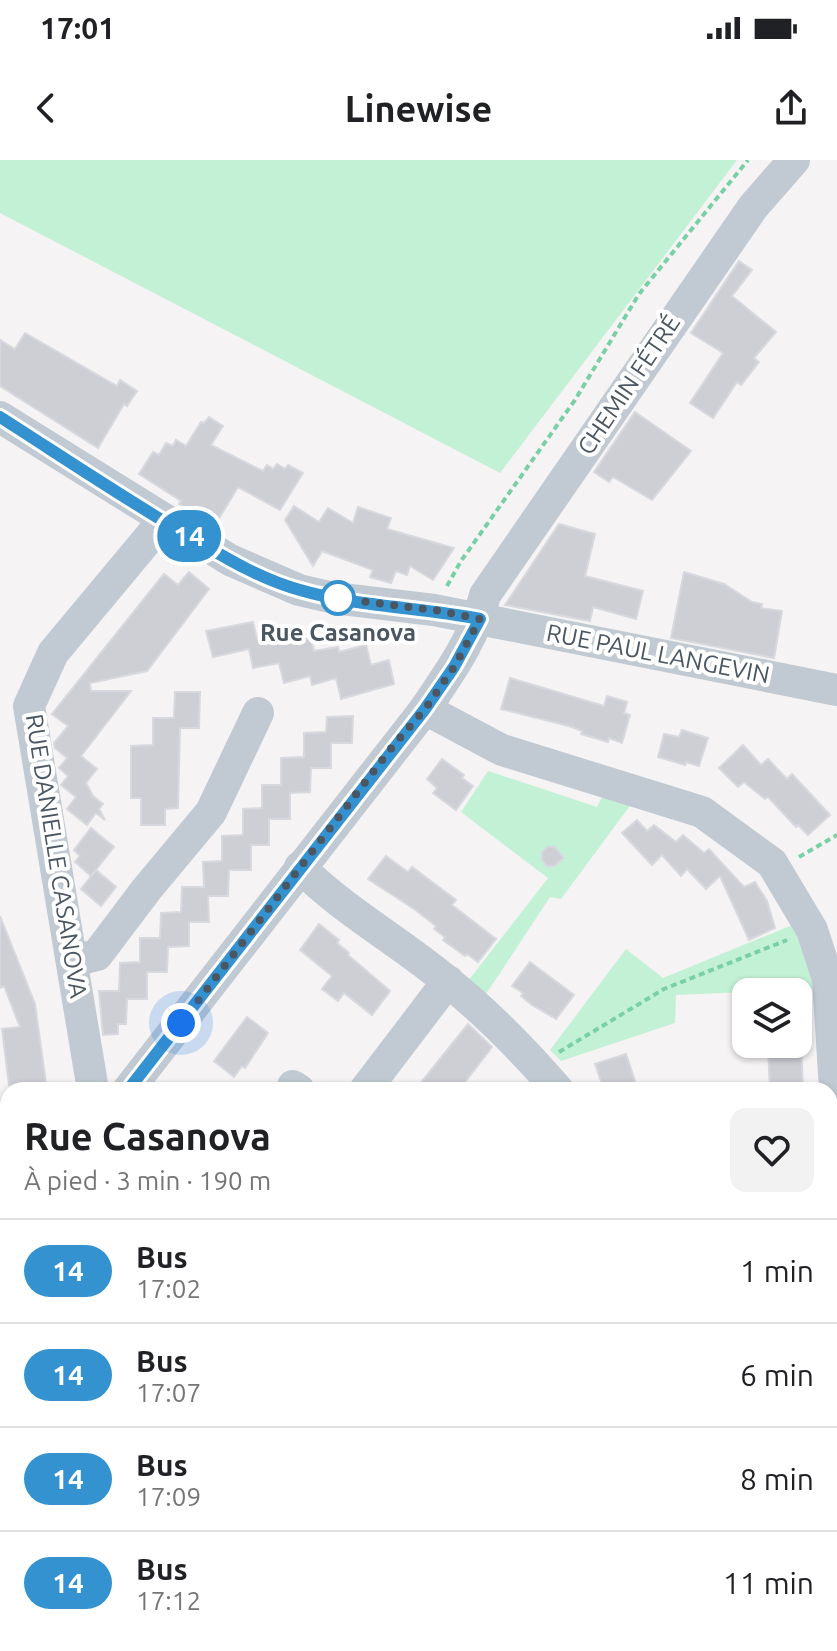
<!DOCTYPE html>
<html lang="fr">
<head>
<meta charset="utf-8">
<style>
	:root { --surface:#fff; --page:#f2f2f2; --text:#202124; --muted:#757577; --line:#e0e0e0 }
	body { margin:0; font-family:Ubuntu,sans-serif; background:var(--page); color:var(--text); height:100vh; display:flex; flex-direction:column; font-size:30px; white-space:nowrap }
	* { box-sizing:border-box; margin:0 }
	p { font-size:26px; color:var(--muted) }
	.icon { flex:none; width:44px; height:44px; fill:none; stroke:currentColor; stroke-width:2; stroke-linecap:round; stroke-linejoin:round }
	.map { position:relative; flex:1; overflow:hidden }
	.panel { position:absolute; left:0px; top:922px; width:838px; height:570px; display:flex; flex-direction:column; background:var(--surface); border-radius:24px 24px 0 0; box-shadow:0 2px 6px #0004 }
	.panel>* { flex:none }
	.badge { padding:0 16px; border-radius:26px; font-size:28px; line-height:52px }
	.tools { position:absolute; left:732px; top:818px; display:grid; gap:16px }
	.tools a { display:grid; place-items:center; width:80px; height:80px; border-radius:16px; background:var(--surface); box-shadow:0 2px 6px #0004; font-size:40px }
	.you { position:absolute; width:40px; height:40px; margin:-20px; border:6px solid #fff; border-radius:50%; background:#1a73e8; box-shadow:0 0 0 12px #1a73e833 }
	.map>.badge { position:absolute; translate:-50% -50%; box-shadow:0 0 0 4px #fff }
	.round { display:grid; place-items:center; flex:none; width:84px; height:84px; border-radius:16px; background:var(--page) }
	.head { display:flex; align-items:center; justify-content:space-between; height:136px; padding:0 24px }
	h1 { font-size:38px; font-weight:700; line-height:60px }
	ul { padding:0; list-style:none }
	li { display:flex; align-items:center; gap:24px; height:104px; padding:0 24px; border-top:2px solid var(--line) }
	li div { flex:1 }
	li b { display:block; font-size:30px }
	li em { font-style:normal }
	li .badge { min-width:88px; font-weight:700; text-align:center }
	.status { display:flex; justify-content:space-between; align-items:center; height:56px; padding:0 40px; background:var(--surface); direction:ltr }
	.status svg { height:22px; fill:currentColor }
	header { display:flex; justify-content:space-between; align-items:center; height:104px; padding:0 24px; background:var(--surface); font-size:36px; font-weight:700 }
	.map>svg:first-child { display:block }
	.green { fill:#c3f1d5 }
	.building { fill:#cdcfd5; stroke:#d7d9de; stroke-width:2 }
	.lines { fill:none; stroke-linecap:round; stroke-linejoin:round }
	.path { stroke:#7ad0a6; stroke-width:4; stroke-dasharray:6 4; stroke-linecap:butt }
	.minor { stroke:#c1cad2; stroke-width:32 }
	.line-casing { stroke:#fff; stroke-width:18 }
	.line { stroke:#3592d0; stroke-width:12 }
	.walk { stroke:#4a5661; stroke-width:8; stroke-dasharray:0 14.4 }
	.stop-dot { fill:#fff; stroke:#3592d0; stroke-width:4 }
	.labels { text-anchor:middle; stroke-width:8; stroke-linejoin:round; paint-order:stroke }
	.street-label { font-size:24px; fill:#4a5661; stroke:#fff }
	.stop-label { font-size:24px; font-weight:bold; fill:#4a5661; stroke:#fff }
</style>
</head>
<body>
<div class="status"><b>17:01</b><svg viewBox="0 0 49 12"><path d="M0 12V9h3v3zM5 12V6h3v6zM10 12V3h3v9zM15 12V0h3v12zM26 1h20v11H26zM47 4h2v5h-2z"/></svg></div>
<header><svg class="icon" aria-label="back" viewBox="0 0 24 24"><path d="M15 5l-7 7 7 7"/></svg>Linewise<svg class="icon" aria-label="share" viewBox="0 0 24 24"><path d="M12 15V3M7 8l5-5 5 5M5 13v7h14v-7"/></svg></header>
<div class="map">
<svg width="837" height="1491" viewBox="0 0 837 1491">
	<rect width="100%" height="100%" fill="#f5f3f3"/>
	<!-- green -->
	<g class="green">
		<polygon points="0,0 737,0 500,313 0,53"/>
		<polygon points="488,611 597,647 606,629 635,639 561,739 550,737 486,834 468,821 548,718 461,652"/>
		<polygon points="802,761 818,829 676,835 675,863 561,901 550,890 626,789 663,818"/>
	</g>
	<!-- building -->
	<g class="building">
		<polygon points="739,101 752,110 732,136 776,172 754,198 759,202 741,225 737,222 713,258 690,243 723,193 691,173"/>
		<polygon points="25,173 117,226 120,220 137,231 127,246 124,244 98,288 0,226 0,180 15,189"/>
		<polygon points="635,252 691,291 652,340 613,317 609,322 594,312"/>
		<polygon points="209,257 223,266 211,285 263,311 267,305 273,309 277,304 285,309 288,305 303,313 280,350 238,327 215,365 179,344 181,341 139,314 153,292 159,295 166,283 173,286 176,280 186,286 201,262 204,263"/>
		<polygon points="294,346 319,362 328,348 353,363 358,347 391,358 387,369 454,388 433,420 410,406 407,415 396,411 391,423 370,417 373,410 322,391 313,406 285,360"/>
		<polygon points="559,364 595,374 585,416 643,431 636,459 593,447 590,461 505,445"/>
		<polygon points="189,412 209,429 147,511 90,523 91,531 131,531 81,596 97,609 86,623 93,636 103,644 99,649 105,660 96,653 87,665 67,649 76,637 61,625 68,616 59,608 67,598 55,588 54,583 68,566 52,554 164,414 178,425"/>
		<polygon points="684,412 724,424 752,442 762,444 761,448 782,451 774,498 671,478"/>
		<polygon points="253,462 257,479 282,474 284,484 311,478 314,491 338,487 339,492 366,485 371,505 389,500 394,524 341,539 336,518 312,525 310,516 284,523 279,503 253,508 249,489 213,497 206,471"/>
		<polygon points="510,518 604,546 607,536 627,542 624,553 630,555 622,583 609,578 608,582 581,574 582,571 569,566 501,549"/>
		<polygon points="175,532 200,532 199,568 180,568 178,648 165,649 165,665 141,665 141,638 131,638 131,586 153,585 153,558 174,558"/>
		<polygon points="353,556 352,583 331,583 331,608 311,608 310,632 290,633 290,659 269,659 269,685 251,685 251,710 229,710 228,736 208,736 209,762 189,762 189,786 168,787 167,812 147,812 147,839 127,839 126,864 118,864 118,874 103,875 99,831 119,831 120,803 140,802 140,778 160,778 161,753 181,752 182,727 204,727 203,702 222,701 222,676 243,675 243,649 262,648 262,625 281,625 281,598 304,597 304,573 326,572 327,557"/>
		<polygon points="682,570 708,578 699,606 686,602 685,605 658,597 664,574 679,577"/>
		<polygon points="743,585 761,605 768,599 787,619 792,614 830,655 808,675 798,665 796,667 768,637 765,639 744,622 738,627 719,608"/>
		<polygon points="442,599 464,615 462,618 473,626 456,650 433,633 437,628 427,619"/>
		<polygon points="637,660 647,671 654,665 676,682 683,675 704,693 709,689 744,727 755,722 767,741 775,768 749,780 720,716 706,729 687,709 681,716 662,695 652,705 622,673"/>
		<polygon points="91,668 114,687 91,716 75,702 80,696 74,690"/>
		<polygon points="548,687 555,687 564,698 554,706 547,706 542,700 542,692"/>
		<polygon points="386,696 408,712 412,707 456,740 452,745 496,779 478,802 467,794 465,796 443,780 445,777 434,769 436,766 414,749 368,719"/>
		<polygon points="96,710 116,727 101,746 81,729"/>
		<polygon points="0,756 35,844 47,930 24,930 23,923 9,925 2,869 20,867 4,826 0,828"/>
		<polygon points="319,764 339,780 337,783 349,793 348,795 390,831 372,855 344,833 338,841 322,829 332,816 300,790"/>
		<polygon points="530,802 574,835 556,859 532,845 521,836 523,833 512,826"/>
		<polygon points="247,857 268,873 245,908 242,906 234,917 214,901"/>
		<polygon points="468,864 492,887 459,930 415,930"/>
		<polygon points="775,884 801,884 803,927 800,930 770,930 768,888 775,888"/>
		<polygon points="626,894 638,930 604,930 595,904"/>
	</g>
	<g class="lines">
		<!-- path -->
		<g class="path">
			<polyline points="447,426 461,401 575,240 639,134 748,0"/>
			<polyline points="799,697 837,675"/>
			<polyline points="559,892 664,829 787,780"/>
			<polyline points="406,1484 411,1491"/>
		</g>
		<!-- minor -->
		<g class="minor">
			<polyline points="0,257 230,400 299,430 334,438 434,450 837,530"/>
			<polyline points="425,549 502,590 702,652 772,703 812,770 828,819 837,961"/>
			<path d="M300 707C344 751 399 781 447 821 487 853 525 892 558 930"/>
			<polyline points="73,801 97,795 146,730 211,652 258,553"/>
			<polyline points="293,926 299,930"/>
			<polyline points="93,930 29,546 53,493 163,361"/>
			<path d="M128 930 425 549C450 512 475 478 485 435L753 47 794 0"/>
			<polyline points="365,930 448,821"/>
			<polyline points="0,987 8,1003"/>
			<polyline points="0,1062 8,1055"/>
			<polyline points="830,1081 837,1058"/>
			<polyline points="830,1265 835,1268"/>
		</g>
	</g>
	<g class="lines">
		<defs>
			<path id="line" d="M0 257C61 296 122 337 185 374 221 395 259 419 300 430 358 447 421 447 480 459L454 507 425 549 128 930"/>
		</defs>
		<!-- line casing -->
		<use href="#line" class="line-casing"/>
		<!-- line -->
		<use href="#line" class="line"/>
		<!-- walk -->
		<polyline class="walk" points="181,863 393,586 425,549 454,507 480,459 434,450 334,438 338,438"/>
	</g>
	<!-- markers -->
	<circle class="stop-dot" cx="338" cy="438" r="16"/>
	<g class="labels">
		<!-- street labels -->
		<g class="street-label">
			<text transform="translate(629 225) rotate(-56)" y="8">CHEMIN FÉTRÉ</text>
			<text transform="translate(658 494) rotate(11)" y="8">RUE PAUL LANGEVIN</text>
			<text transform="translate(56 696) rotate(81)" y="8">RUE DANIELLE CASANOVA</text>
		</g>
		<!-- stop labels -->
		<g class="stop-label">
			<text x="338" y="481">Rue Casanova</text>
		</g>
	</g>
</svg>
<div class="tools">
<a><svg class="icon" aria-label="layers" viewBox="0 0 24 24"><path d="M12 4l9 5-9 5-9-5zM3 14l9 5 9-5"/></svg></a>
</div>
<div class="you" style="left:181px;top:863px"></div>
<b class="badge" style="left:189px;top:376px;background:#3592d0;color:#fff">14</b>
<section class="panel">
<div class="head"><div><h1>Rue Casanova</h1><p>À pied · 3 min · 190 m</p></div><a class="round"><svg class="icon" aria-label="heart" viewBox="0 0 24 24"><path d="M12 20l-8-8c-3-5 5-10 8-4 3-6 11-1 8 4z"/></svg></a></div>
<ul>
<li><span class="badge" style="background:#3592d0;color:#fff">14</span><div><b>Bus</b><p>17:02</p></div><em>1 min</em></li>
<li><span class="badge" style="background:#3592d0;color:#fff">14</span><div><b>Bus</b><p>17:07</p></div><em>6 min</em></li>
<li><span class="badge" style="background:#3592d0;color:#fff">14</span><div><b>Bus</b><p>17:09</p></div><em>8 min</em></li>
<li><span class="badge" style="background:#3592d0;color:#fff">14</span><div><b>Bus</b><p>17:12</p></div><em>11 min</em></li>
</ul>
</section>
</div>
</body>
</html>
